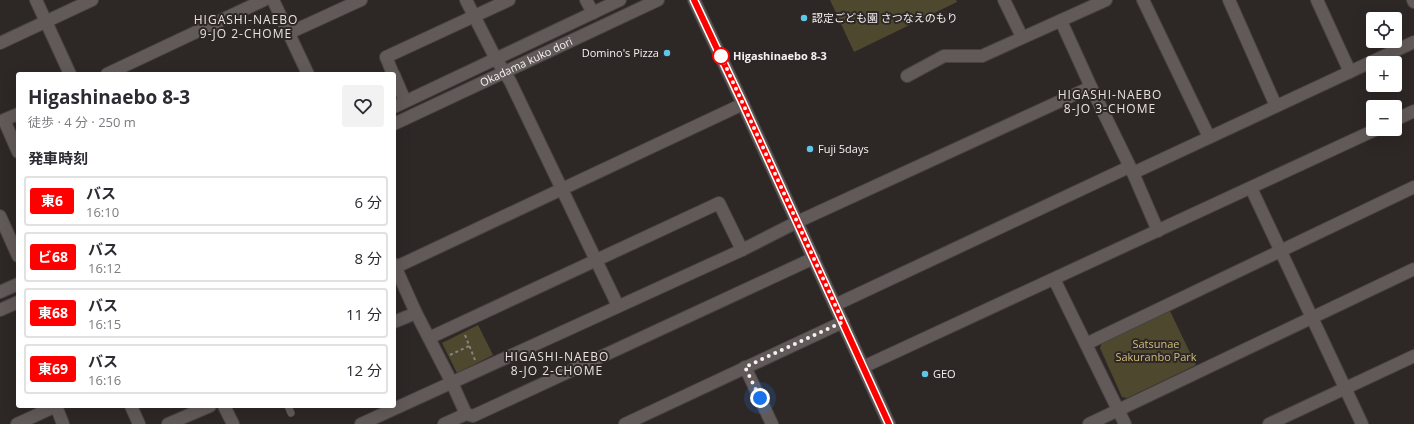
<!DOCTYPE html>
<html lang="ja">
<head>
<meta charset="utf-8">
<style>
	:root { --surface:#fff; --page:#f2f2f3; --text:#2b2b33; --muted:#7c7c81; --line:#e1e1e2 }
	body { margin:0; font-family:"Open Sans","Noto Sans JP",sans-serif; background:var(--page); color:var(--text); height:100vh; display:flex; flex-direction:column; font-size:15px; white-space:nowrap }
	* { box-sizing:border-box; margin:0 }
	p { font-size:13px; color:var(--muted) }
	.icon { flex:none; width:22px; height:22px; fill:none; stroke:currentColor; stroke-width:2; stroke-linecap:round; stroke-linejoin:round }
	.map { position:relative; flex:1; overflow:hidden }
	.drawer { position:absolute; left:16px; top:72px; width:380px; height:336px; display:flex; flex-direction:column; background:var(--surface); border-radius:4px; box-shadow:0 4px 16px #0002 }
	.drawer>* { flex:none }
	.badge { padding:0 8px; border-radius:3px; font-size:14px; line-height:26px }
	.fabs { position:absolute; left:1366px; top:12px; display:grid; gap:8px }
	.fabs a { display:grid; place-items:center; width:36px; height:36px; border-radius:4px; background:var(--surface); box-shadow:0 4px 16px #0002; font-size:20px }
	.you { position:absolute; width:20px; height:20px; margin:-10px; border:3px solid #fff; border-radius:50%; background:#1a73e8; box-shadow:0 0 0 6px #1a73e833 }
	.map>.badge { position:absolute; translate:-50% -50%; box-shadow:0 0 0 2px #fff }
	h2 { padding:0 12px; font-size:15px; line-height:36px }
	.round { display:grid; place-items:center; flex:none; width:42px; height:42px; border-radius:4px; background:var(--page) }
	.summary { display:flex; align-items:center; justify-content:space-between; height:68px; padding:0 12px }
	h1 { font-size:19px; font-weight:700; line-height:30px }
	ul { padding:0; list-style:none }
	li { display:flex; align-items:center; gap:12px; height:50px; margin:0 8px 6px; padding:0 4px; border:2px solid var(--line); border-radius:4px }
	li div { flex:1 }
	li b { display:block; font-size:15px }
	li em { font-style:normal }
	li .badge { min-width:44px; font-weight:700; text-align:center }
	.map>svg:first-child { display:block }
	.green { fill:#4e482f }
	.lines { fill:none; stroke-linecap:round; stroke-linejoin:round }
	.service-casing { stroke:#464241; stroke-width:8 }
	.minor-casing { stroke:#464241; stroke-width:14 }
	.tertiary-casing { stroke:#464241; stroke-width:14 }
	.secondary-casing { stroke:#464241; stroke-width:14 }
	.path { stroke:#898483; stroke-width:2; stroke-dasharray:3 3; stroke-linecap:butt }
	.service { stroke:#625a59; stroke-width:7 }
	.minor { stroke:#625a59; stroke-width:12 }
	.tertiary { stroke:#625a59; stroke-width:12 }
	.secondary { stroke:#625a59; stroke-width:12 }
	.line-casing { stroke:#fff; stroke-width:9 }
	.line { stroke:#f00; stroke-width:6 }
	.walk { stroke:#f6f2f1; stroke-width:4; stroke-dasharray:0 7.2 }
	.poi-dot { fill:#5dc7e8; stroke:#2d2726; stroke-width:1.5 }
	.stop-dot { fill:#fff; stroke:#f00; stroke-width:2 }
	.labels { text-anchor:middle; stroke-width:4; stroke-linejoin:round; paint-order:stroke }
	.poi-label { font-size:11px; fill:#f6f2f1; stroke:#2d2726; text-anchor:start }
	.stop-label { font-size:11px; font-weight:bold; fill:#f6f2f1; stroke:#2d2726; text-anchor:start }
	.street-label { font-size:11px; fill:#f6f2f1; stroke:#2d2726 }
	.park-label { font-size:11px; fill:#d1be77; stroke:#2d2726 }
	.neighbourhood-label { font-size:12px; letter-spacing:1px; fill:#e9e1df; stroke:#2d2726 }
</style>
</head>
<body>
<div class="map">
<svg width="1414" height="424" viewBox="0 0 1414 424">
	<rect width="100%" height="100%" fill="#2d2726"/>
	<!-- green -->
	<g class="green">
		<polygon points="830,0 956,0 957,2 854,52"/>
		<polygon points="1170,311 1196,365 1127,398 1122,397 1100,348 1102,343"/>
		<polygon points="478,325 493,355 457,373 442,343"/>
	</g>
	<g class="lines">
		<defs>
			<polyline id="service" points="288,406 291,413"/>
			<g id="minor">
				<polyline points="36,0 70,74"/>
				<polyline points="273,0 308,74"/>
				<polyline points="466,0 496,59 510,81 618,306"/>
				<polyline points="586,0 593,13"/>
				<polyline points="1004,0 1022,37"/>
				<polyline points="1143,0 1209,137"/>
				<polyline points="1229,0 1276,106"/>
				<polyline points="1317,0 1350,72"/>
				<polyline points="1413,0 1414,2"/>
				<polyline points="1061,21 1091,87 1133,173 1158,231"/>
				<polyline points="289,33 361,0"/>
				<polyline points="0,43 92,0"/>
				<polyline points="107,74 264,0"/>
				<polyline points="393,74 386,57 509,0"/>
				<polyline points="394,75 405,101"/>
				<polyline points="907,76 944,56 982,56 1106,0"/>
				<polyline points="18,114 4,120 18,152"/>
				<polyline points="1395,120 1414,111"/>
				<polyline points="1133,173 1414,42"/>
				<polyline points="1251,188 1362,424"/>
				<polyline points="0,216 18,256"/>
				<polyline points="394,264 416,313 452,383 466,414"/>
				<polyline points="394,268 743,104"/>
				<polyline points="1054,279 1125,424"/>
				<polyline points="835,305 1129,167"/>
				<polyline points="394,322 416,313"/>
				<polyline points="429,338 719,203 742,250"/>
				<polyline points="1086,344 1414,187"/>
				<polyline points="745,367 772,424"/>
				<polyline points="863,367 1377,129"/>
				<polyline points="56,406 63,424"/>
				<polyline points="131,406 139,424"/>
				<polyline points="224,406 233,424"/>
				<polyline points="17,424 56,406"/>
				<polyline points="168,424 210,406"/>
				<polyline points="361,424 742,250 797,222 1091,87"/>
				<polyline points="444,424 466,414 473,416 814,258"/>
				<polyline points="625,424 843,322"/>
				<polyline points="1089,424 1414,269"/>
				<polyline points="1269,424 1414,356"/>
			</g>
			<polyline id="tertiary" points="694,0 743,104 889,424"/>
			<g id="secondary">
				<polyline points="394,107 620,0"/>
				<path id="s1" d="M394 124 658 0"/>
				<polyline points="0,292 18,284"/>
				<polyline points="0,310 18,302"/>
			</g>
		</defs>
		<!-- service casing -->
		<use href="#service" class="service-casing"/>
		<!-- minor casing -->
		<use href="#minor" class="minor-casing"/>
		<!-- tertiary casing -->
		<use href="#tertiary" class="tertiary-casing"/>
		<!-- secondary casing -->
		<use href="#secondary" class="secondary-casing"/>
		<!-- path -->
		<g class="path">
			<polyline points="465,335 475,360"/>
			<polyline points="450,355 469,346"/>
		</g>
		<!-- service -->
		<use href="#service" class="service"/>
		<!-- minor -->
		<use href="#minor" class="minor"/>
		<!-- tertiary -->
		<use href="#tertiary" class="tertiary"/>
		<!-- secondary -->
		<use href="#secondary" class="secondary"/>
	</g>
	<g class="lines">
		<defs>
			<polyline id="line" points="694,0 743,104 889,424"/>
		</defs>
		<!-- line casing -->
		<use href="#line" class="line-casing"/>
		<!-- line -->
		<use href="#line" class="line"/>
		<!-- walk -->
		<polyline class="walk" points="721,56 843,322 745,367 760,398"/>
	</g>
	<!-- markers -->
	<g class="poi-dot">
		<circle cx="804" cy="18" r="4"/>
		<circle cx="667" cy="53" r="4"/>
		<circle cx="810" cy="149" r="4"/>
		<circle cx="925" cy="374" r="4"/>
	</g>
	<circle class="stop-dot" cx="721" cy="56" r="8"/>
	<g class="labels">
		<!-- poi labels -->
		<g class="poi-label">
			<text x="812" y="22">認定ごども園 さつなえのもり</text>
			<text x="659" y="57" text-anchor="end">Domino's Pizza</text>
			<text x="818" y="153">Fuji 5days</text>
			<text x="933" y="378">GEO</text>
		</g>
		<!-- stop labels -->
		<g class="stop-label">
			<text x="733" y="60">Higashinaebo 8-3</text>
		</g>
		<!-- street labels -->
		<g class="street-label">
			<text dy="4" stroke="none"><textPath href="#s1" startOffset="146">Okadama kuko dori</textPath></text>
		</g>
		<!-- park labels -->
		<g class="park-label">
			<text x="1156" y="348">Satsunae<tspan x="1156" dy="13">Sakuranbo Park</tspan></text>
		</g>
		<!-- neighbourhood labels -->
		<g class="neighbourhood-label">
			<text x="246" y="24">HIGASHI-NAEBO<tspan x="246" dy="14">9-JO 2-CHOME</tspan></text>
			<text x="1110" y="99">HIGASHI-NAEBO<tspan x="1110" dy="14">8-JO 3-CHOME</tspan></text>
			<text x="557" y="361">HIGASHI-NAEBO<tspan x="557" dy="14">8-JO 2-CHOME</tspan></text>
		</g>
	</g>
</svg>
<div class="fabs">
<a><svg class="icon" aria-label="locate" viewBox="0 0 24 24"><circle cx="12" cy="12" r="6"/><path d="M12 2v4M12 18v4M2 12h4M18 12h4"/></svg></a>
<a>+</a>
<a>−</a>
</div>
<div class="you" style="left:760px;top:398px"></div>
<section class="drawer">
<div class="summary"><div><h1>Higashinaebo 8-3</h1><p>徒歩 · 4 分 · 250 m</p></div><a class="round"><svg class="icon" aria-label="heart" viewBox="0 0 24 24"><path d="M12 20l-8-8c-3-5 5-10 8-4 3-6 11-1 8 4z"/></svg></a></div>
<h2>発車時刻</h2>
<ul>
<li><span class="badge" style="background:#f00;color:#fff">東6</span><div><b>バス</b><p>16:10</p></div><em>6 分</em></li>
<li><span class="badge" style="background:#f00;color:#fff">ビ68</span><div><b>バス</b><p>16:12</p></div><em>8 分</em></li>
<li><span class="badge" style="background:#f00;color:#fff">東68</span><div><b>バス</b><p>16:15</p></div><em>11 分</em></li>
<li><span class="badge" style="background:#f00;color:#fff">東69</span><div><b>バス</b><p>16:16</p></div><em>12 分</em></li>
</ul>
</section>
</div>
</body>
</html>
